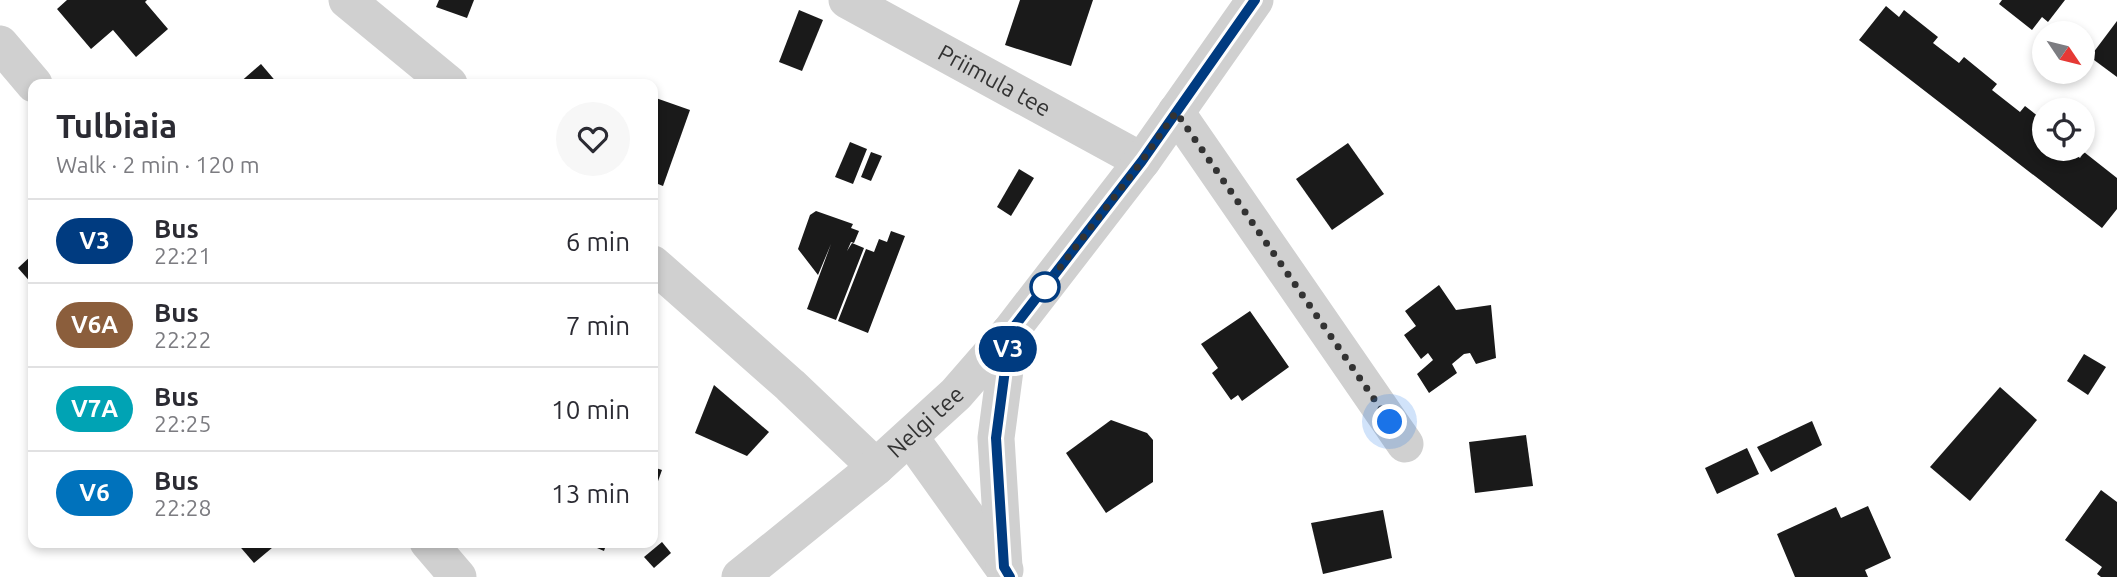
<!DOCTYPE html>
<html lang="en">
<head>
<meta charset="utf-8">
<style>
	:root { --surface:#fff; --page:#f7f7f7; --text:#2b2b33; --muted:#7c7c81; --line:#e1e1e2 }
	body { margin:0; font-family:Ubuntu,sans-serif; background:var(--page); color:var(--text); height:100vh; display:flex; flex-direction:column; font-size:26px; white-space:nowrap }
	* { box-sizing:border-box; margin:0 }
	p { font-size:23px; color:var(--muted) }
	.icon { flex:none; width:38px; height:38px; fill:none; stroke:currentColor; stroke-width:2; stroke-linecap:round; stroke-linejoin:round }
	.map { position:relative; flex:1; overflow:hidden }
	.side { position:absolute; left:28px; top:79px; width:630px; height:469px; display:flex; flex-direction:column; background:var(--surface); border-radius:14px; box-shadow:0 4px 10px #0003 }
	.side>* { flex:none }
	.badge { padding:0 14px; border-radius:23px; font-size:24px; line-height:46px }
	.needle { width:46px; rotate:125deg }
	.tools { position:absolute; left:2032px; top:21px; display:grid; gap:14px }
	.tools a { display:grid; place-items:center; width:63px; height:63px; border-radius:50%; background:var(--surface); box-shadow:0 4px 10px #0003; font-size:35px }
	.you { position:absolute; width:35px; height:35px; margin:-18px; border:5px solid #fff; border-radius:50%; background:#1a73e8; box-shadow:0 0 0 10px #1a73e833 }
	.map>.badge { position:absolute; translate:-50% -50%; box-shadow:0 0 0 4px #fff }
	.round { display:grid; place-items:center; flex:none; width:74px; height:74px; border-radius:37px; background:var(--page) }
	.head { display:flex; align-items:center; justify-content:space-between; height:119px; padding:0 28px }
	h1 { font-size:33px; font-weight:700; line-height:52px }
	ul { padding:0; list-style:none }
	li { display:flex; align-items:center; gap:21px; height:84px; padding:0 28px; border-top:2px solid var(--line) }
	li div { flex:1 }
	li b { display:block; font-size:26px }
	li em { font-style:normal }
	li .badge { min-width:77px; font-weight:700; text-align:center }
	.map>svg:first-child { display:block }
	.building { fill:#1a1a1a }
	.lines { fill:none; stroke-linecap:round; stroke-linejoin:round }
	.minor { stroke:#d0d0d0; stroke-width:37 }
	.line-casing { stroke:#fff; stroke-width:16 }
	.line { stroke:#003b80; stroke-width:10 }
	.walk { stroke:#333; stroke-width:7; stroke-dasharray:0 12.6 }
	.stop-dot { fill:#fff; stroke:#003b80; stroke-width:3.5 }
	.labels { text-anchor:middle; stroke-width:7; stroke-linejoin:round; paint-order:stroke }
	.street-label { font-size:23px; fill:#333; stroke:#fff }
</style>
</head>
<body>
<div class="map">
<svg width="2117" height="577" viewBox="0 0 2117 577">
	<rect width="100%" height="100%" fill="#fff"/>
	<!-- building -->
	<g class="building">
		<polygon points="67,0 147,0 145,2 168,29 136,57 113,30 91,49 57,9"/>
		<polygon points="439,0 474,0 467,18 436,7"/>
		<polygon points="1020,0 1093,0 1071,66 1005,45"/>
		<polygon points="2002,0 2065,0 2048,22 2042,17 2032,30 1999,4"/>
		<polygon points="1886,6 1899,17 1904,10 1938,37 1933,43 1959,63 1964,57 1997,84 1992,90 2020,112 2025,106 2044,121 2044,149 2068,149 2080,158 2084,152 2117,178 2117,209 2102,228 1859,40"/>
		<polygon points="799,10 823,20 802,71 779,62"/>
		<polygon points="2117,21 2117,77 2090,57"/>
		<polygon points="261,64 278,84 238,84"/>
		<polygon points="653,97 690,110 663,186 653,182"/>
		<polygon points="850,142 867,149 853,184 835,177"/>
		<polygon points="1348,143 1384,194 1332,230 1296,179"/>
		<polygon points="871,152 882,156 871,181 861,177"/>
		<polygon points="1019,169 1034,178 1011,216 997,207"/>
		<polygon points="816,211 853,224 851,228 859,231 854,243 851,242 847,251 852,243 864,248 836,320 807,309 831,244 818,275 798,249 810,215"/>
		<polygon points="891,231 905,236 868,333 838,321 866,249 874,252 879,239 887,242"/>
		<polygon points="33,254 33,285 18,268"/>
		<polygon points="1439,285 1456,310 1491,305 1496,358 1476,364 1470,353 1464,354 1452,364 1457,373 1429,393 1417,374 1433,360 1428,353 1421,359 1404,335 1416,326 1405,311"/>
		<polygon points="1250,311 1289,367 1242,401 1238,395 1231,400 1212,373 1218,368 1201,344"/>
		<polygon points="2084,354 2106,367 2088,395 2067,381"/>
		<polygon points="714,385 769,432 747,456 695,433"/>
		<polygon points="2000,387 2037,420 1970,501 1930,467"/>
		<polygon points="1111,420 1147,433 1153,440 1153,482 1106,513 1066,453"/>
		<polygon points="1812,421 1822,445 1771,472 1757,447"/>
		<polygon points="1526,435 1533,486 1475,493 1469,442"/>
		<polygon points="1747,448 1759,474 1717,494 1705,468"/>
		<polygon points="653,467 662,470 653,495"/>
		<polygon points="2101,490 2117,502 2117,577 2101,577 2097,574 2102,567 2065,540"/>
		<polygon points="1868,506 1891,558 1865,570 1868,577 1795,577 1777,534 1836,507 1841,518"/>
		<polygon points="1383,510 1392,558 1323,574 1311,523"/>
		<polygon points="236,542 279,542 254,563"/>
		<polygon points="583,542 607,542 604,551"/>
		<polygon points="662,542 671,553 654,568 644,557"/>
	</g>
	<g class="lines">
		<!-- minor -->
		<g class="minor">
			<polyline points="347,0 449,84"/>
			<path id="s1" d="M847 0 1142 161"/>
			<polyline points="0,44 34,84"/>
			<polyline points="1176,112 1405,444"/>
			<polyline points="653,264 790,385 876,467"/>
			<polyline points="910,437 1005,570"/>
			<polyline points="428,542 458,577"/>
			<polyline points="1004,567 996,438 1010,332"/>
			<path id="s2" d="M740 577 876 467 956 394 1010 332 1142 161 1255 0"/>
		</g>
	</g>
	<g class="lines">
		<defs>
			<polyline id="line" points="1010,577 1004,567 996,438 1010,332 1142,161 1255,0"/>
		</defs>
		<!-- line casing -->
		<use href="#line" class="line-casing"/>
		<!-- line -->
		<use href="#line" class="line"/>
		<!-- walk -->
		<polyline class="walk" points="1045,287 1142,161 1176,112 1390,422"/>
	</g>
	<!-- markers -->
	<circle class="stop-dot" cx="1045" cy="287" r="14"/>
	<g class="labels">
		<!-- street labels -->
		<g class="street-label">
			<text dy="8" stroke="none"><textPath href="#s1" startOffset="168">Priimula tee</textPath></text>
			<text dy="8" stroke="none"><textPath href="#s2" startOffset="242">Nelgi tee</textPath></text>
		</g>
	</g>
</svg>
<div class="tools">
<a><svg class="needle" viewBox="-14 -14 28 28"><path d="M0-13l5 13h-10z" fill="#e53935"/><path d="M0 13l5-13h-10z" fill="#7c7c81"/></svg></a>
<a><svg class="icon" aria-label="locate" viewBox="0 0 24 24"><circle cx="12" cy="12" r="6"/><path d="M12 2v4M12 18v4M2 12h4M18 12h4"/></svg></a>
</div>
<div class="you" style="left:1390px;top:422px"></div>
<b class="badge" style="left:1008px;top:349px;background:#003b80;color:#fff">V3</b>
<section class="side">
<div class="head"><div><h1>Tulbiaia</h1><p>Walk · 2 min · 120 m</p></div><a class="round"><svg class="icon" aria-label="heart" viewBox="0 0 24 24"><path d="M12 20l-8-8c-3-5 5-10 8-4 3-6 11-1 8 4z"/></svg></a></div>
<ul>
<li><span class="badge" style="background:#003b80;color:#fff">V3</span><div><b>Bus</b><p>22:21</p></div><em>6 min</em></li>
<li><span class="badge" style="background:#8b5e3c;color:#fff">V6A</span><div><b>Bus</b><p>22:22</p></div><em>7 min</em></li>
<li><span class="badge" style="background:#00a3b4;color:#fff">V7A</span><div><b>Bus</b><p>22:25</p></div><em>10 min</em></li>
<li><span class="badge" style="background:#0072bc;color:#fff">V6</span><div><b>Bus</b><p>22:28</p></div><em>13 min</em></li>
</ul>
</section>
</div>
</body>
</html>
